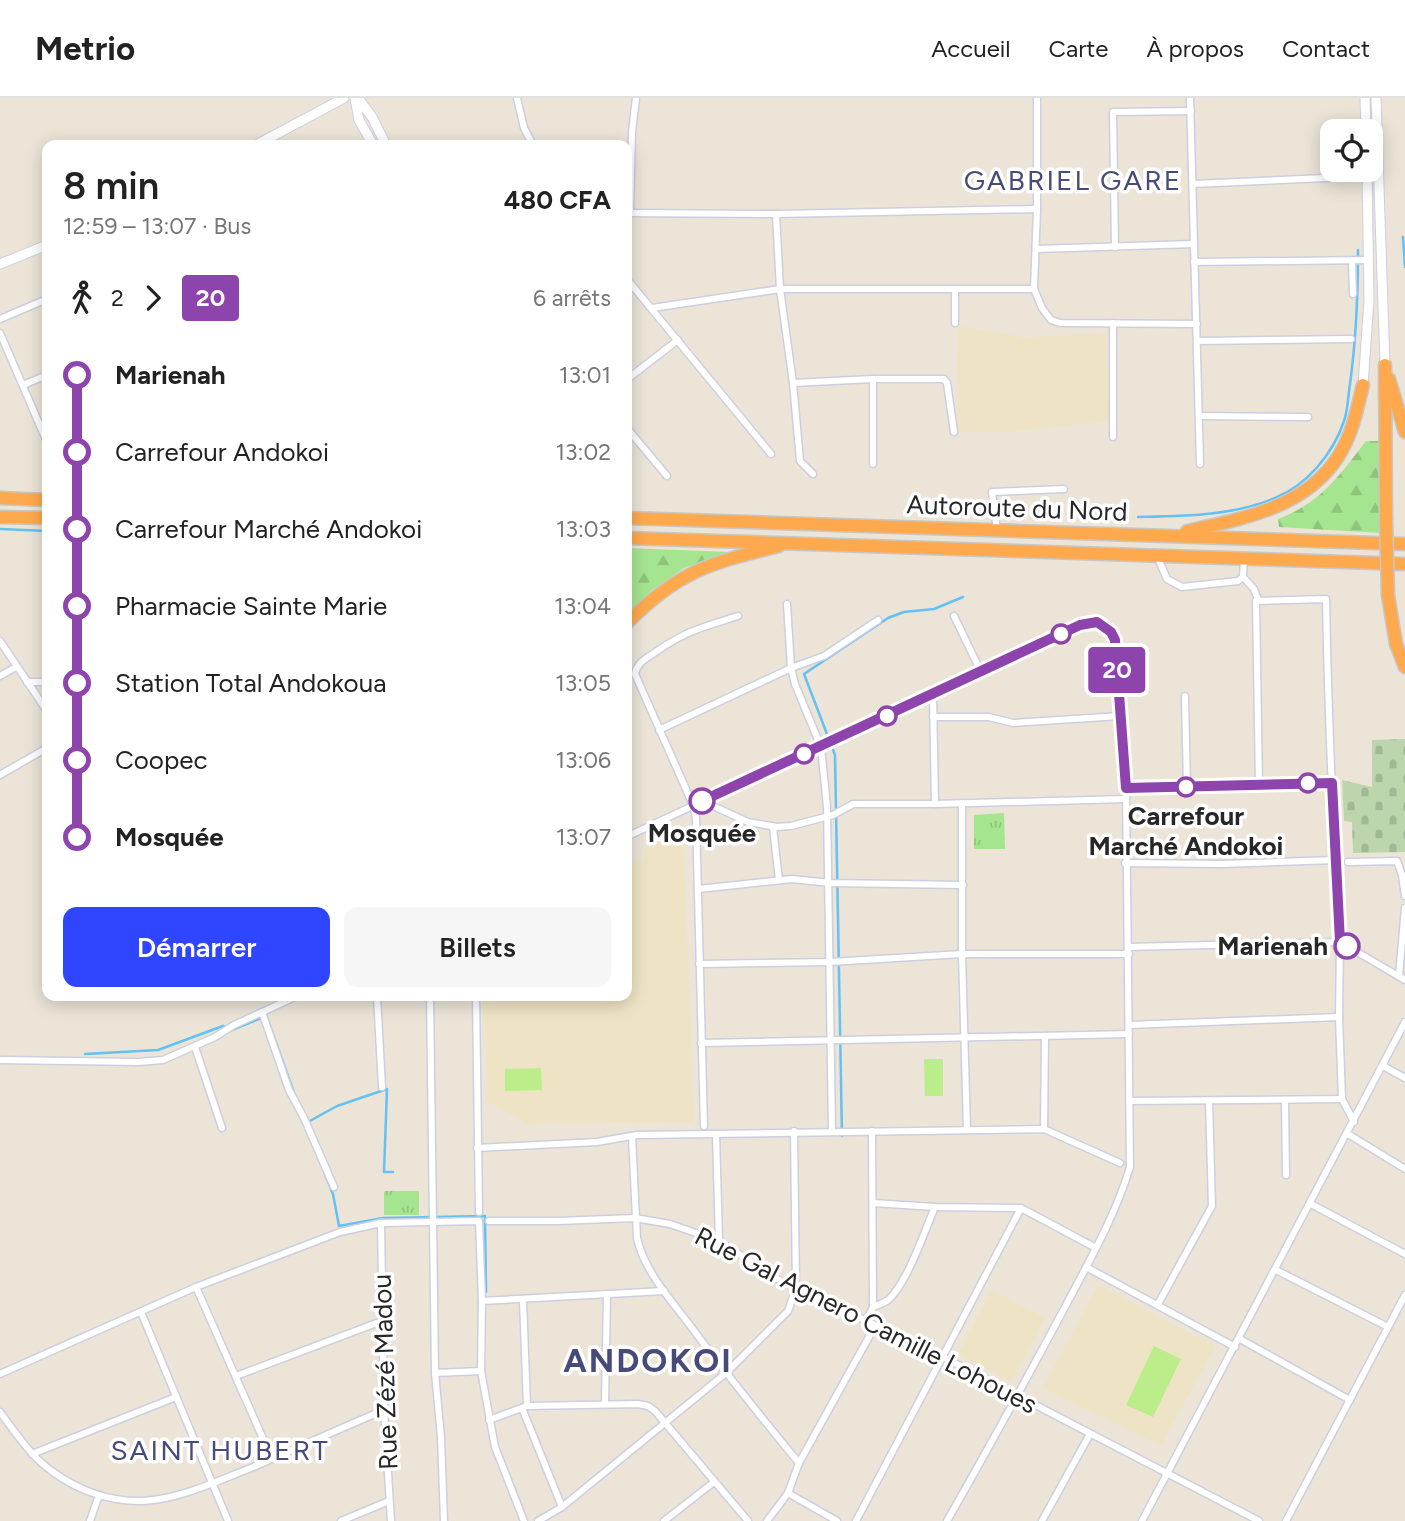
<!DOCTYPE html>
<html lang="fr">
<head>
<meta charset="utf-8">
<style>
	:root { --surface:#fff; --page:#f6f6f6; --text:#222; --muted:#767676; --line:#e0e0e0; --accent:#3045ff }
	body { margin:0; font-family:Figtree,sans-serif; background:var(--page); color:var(--text); height:100vh; display:flex; flex-direction:column; font-size:26px; white-space:nowrap }
	* { box-sizing:border-box; margin:0 }
	p { font-size:23px; color:var(--muted) }
	.icon { flex:none; width:38px; height:38px; fill:none; stroke:currentColor; stroke-width:2; stroke-linecap:round; stroke-linejoin:round }
	.map { position:relative; flex:1; overflow:hidden }
	.side { position:absolute; left:42px; top:42px; width:590px; height:861px; display:flex; flex-direction:column; background:var(--surface); border-radius:14px; box-shadow:0 4px 18px #0003 }
	.side>* { flex:none }
	.badge { padding:0 14px; border-radius:5px; font-size:24px; line-height:46px }
	.controls { position:absolute; left:1320px; top:21px; display:grid; gap:14px }
	.controls a { display:grid; place-items:center; width:63px; height:63px; border-radius:14px; background:var(--surface); box-shadow:0 4px 18px #0003; font-size:35px }
	.map>.badge { position:absolute; translate:-50% -50%; box-shadow:0 0 0 4px #fff }
	.legs { display:flex; align-items:center; gap:10px; height:77px; padding:0 21px; font-size:23px }
	.legs p { margin-inline-start:auto }
	.summary { display:flex; align-items:center; justify-content:space-between; height:119px; padding:0 21px }
	h1 { font-size:38px; font-weight:600; line-height:52px }
	.cta { display:flex; gap:14px; margin-top:auto; padding:14px 21px }
	.cta a { flex:1; height:80px; border-radius:14px; background:var(--accent); color:#fff; font-size:28px; font-weight:600; line-height:80px; text-align:center }
	.cta a+a { background:var(--page); color:var(--text) }
	ul { padding:0 21px; list-style:none }
	li { display:flex; align-items:center; gap:24px; height:77px; font-size:26px }
	li i { display:grid; place-items:center; width:10px; height:100%; margin:0 9px; background:currentColor }
	li i::after { content:''; width:18px; height:18px; margin:-9px; border:5px solid; border-radius:50%; background:var(--surface) }
	li p { margin-inline-start:auto }
	li:first-child i { background:linear-gradient(#0000 50%,currentColor 0) }
	li:last-child i { background:linear-gradient(currentColor 50%,#0000 0) }
	header { display:flex; align-items:center; gap:42px; box-sizing:border-box; height:98px; padding:0 35px; background:var(--surface); border-bottom:2px solid var(--line) }
	header strong { font-size:33px }
	nav { display:flex; gap:38px; margin-inline-start:auto; font-size:24px }
	.map>svg:first-child { display:block }
	.education { fill:#eee4c5 }
	.grass { fill:url(#grass-tufts) }
	.forest { fill:url(#forest-firs) }
	.cemetery { fill:url(#cemetery-stones) }
	.pitch { fill:#bbed8a }
	.lines { fill:none; stroke-linecap:round; stroke-linejoin:round }
	.stream { stroke:#63c1f4; stroke-width:2.5 }
	.street-casing { stroke:#cccfe1; stroke-width:9 }
	.secondary-casing { stroke:#cccfe1; stroke-width:11 }
	.highway-casing { stroke:#c7c7c7; stroke-width:15 }
	.street { stroke:#fff; stroke-width:6 }
	.secondary { stroke:#fff; stroke-width:9 }
	.highway { stroke:#ffa94e; stroke-width:12 }
	.highway-bridge-casing { stroke:#c7c7c7; stroke-width:15; stroke-linecap:butt }
	.highway-bridge { stroke:#ffa94e; stroke-width:12 }
	.line-1-casing { stroke:#fff; stroke-width:16 }
	.line-1 { stroke:#8e44ad; stroke-width:10 }
	.stop-1-dot { fill:#fff; stroke:#8e44ad; stroke-width:3.5 }
	.labels { text-anchor:middle; stroke-width:7; stroke-linejoin:round; paint-order:stroke }
	.street-label { font-size:26px; fill:#272727; stroke:#fff }
	.stop-label { font-size:26px; font-weight:bold; fill:#272727; stroke:#fff }
	.neighbourhood-label { font-size:28px; letter-spacing:2px; fill:#464b79; stroke:#fff }
	.district-label { font-size:33px; font-weight:bold; letter-spacing:2px; fill:#464b79; stroke:#fff }
</style>
</head>
<body>
<header>
<strong>Metrio</strong>
<nav><a>Accueil</a><a>Carte</a><a>À propos</a><a>Contact</a></nav>
</header>
<div class="map">
<svg width="1405" height="1423" viewBox="0 0 1405 1423">
	<defs>
		<pattern id="grass-tufts" width="24" height="20" patternUnits="userSpaceOnUse" patternTransform="scale(1.75)"><rect width="24" height="20" fill="#a6e590"/><path d="M3 7l-1-3M5 7V3M7 7l1-3M15 17l-1-3M17 17v-4M19 17l1-3" fill="none" stroke="#8fc47c"/></pattern>
		<pattern id="forest-firs" width="22" height="20" patternUnits="userSpaceOnUse" patternTransform="scale(1.75)"><rect width="22" height="20" fill="#a6e590"/><path d="M5 1l3.5 6h-7zM16 11l3.5 6h-7z" fill="#8fc47c"/></pattern>
		<pattern id="cemetery-stones" width="16" height="16" patternUnits="userSpaceOnUse" patternTransform="scale(1.75)"><rect width="16" height="16" fill="#bdd5ad"/><path d="M2 7V4a2 2 0 0 1 4 0v3zM10 15v-3a2 2 0 0 1 4 0v3z" fill="#a2b795"/></pattern>
	</defs>
	<rect width="100%" height="100%" fill="#ebe4d7"/>
	<!-- education -->
	<g class="education">
		<polygon points="958,228 1018,238 1021,240 1106,235 1109,323 1017,333 957,334"/>
		<polygon points="683,732 694,1024 528,1026 487,1003 484,898 626,898 627,768 645,759 646,750"/>
		<polygon points="1098,1187 1215,1248 1161,1348 1043,1290"/>
		<polygon points="992,1192 1045,1220 1011,1284 958,1256"/>
	</g>
	<!-- grass -->
	<g class="grass">
		<polygon points="1004,715 1005,751 974,751 974,717"/>
		<rect x="384" y="1093" width="35" height="24"/>
	</g>
	<!-- forest -->
	<g class="forest">
		<path d="M1366 343H1379L1381 435 1279 429 1278 421C1322 404 1338 379 1366 343Z"/>
		<polygon points="627,450 729,454 684,470 652,492 627,516"/>
	</g>
	<!-- cemetery -->
	<polygon class="cemetery" points="1405,641 1405,754 1353,755 1352,724 1344,723 1342,682 1372,689 1372,642"/>
	<!-- pitch -->
	<g class="pitch">
		<polygon points="924,961 943,961 943,998 925,998"/>
		<polygon points="541,970 542,992 505,993 505,971"/>
		<polygon points="1154,1248 1181,1261 1153,1319 1126,1307"/>
	</g>
	<g class="lines">
		<!-- stream -->
		<g class="stream">
			<polyline points="1403,139 1405,169"/>
			<path d="M1138 419C1184 418 1232 418 1275 400 1307 387 1333 356 1344 323 1348 312 1348 298 1350 286 1356 242 1358 197 1358 152"/>
			<polyline points="0,431 47,433"/>
			<polyline points="268,922 294,995"/>
			<polyline points="85,956 158,952 223,928 232,932 261,920"/>
			<polyline points="308,1024 337,1008 387,991 384,1074 393,1074"/>
			<polyline points="842,1038 835,657 804,576 888,520 904,514 934,511 963,499"/>
			<polyline points="325,1076 333,1096 339,1128 383,1120 485,1118 486,1194"/>
		</g>
		<defs>
			<g id="street">
				<polyline points="517,0 524,30 533,47"/>
				<polyline points="1037,0 1037,111 1034,191 1042,210 1051,222 1060,225 1197,226"/>
				<polyline points="1190,0 1200,366"/>
				<polyline points="1193,86 1369,78"/>
				<polyline points="630,114 632,34 636,0"/>
				<polyline points="626,115 776,116 1037,111"/>
				<polyline points="776,116 780,191 793,285 800,363 813,376"/>
				<polyline points="1115,149 1113,14 1191,13"/>
				<polyline points="1036,151 1193,146"/>
				<polyline points="1352,163 1353,196"/>
				<polyline points="1194,164 1369,162"/>
				<polyline points="626,180 771,356"/>
				<polyline points="955,191 955,225"/>
				<polyline points="652,210 780,191 1034,191"/>
				<polyline points="0,221 47,201"/>
				<polyline points="0,235 47,344"/>
				<polyline points="1198,243 1351,241"/>
				<polyline points="873,281 873,366"/>
				<polyline points="626,282 678,242"/>
				<polyline points="793,285 873,281 944,281 947,285 954,334"/>
				<polyline points="23,287 47,277"/>
				<polyline points="1199,318 1308,319"/>
				<polyline points="626,329 667,378"/>
				<polyline points="1113,339 1113,225"/>
				<polyline points="997,432 992,394 1064,391"/>
				<polyline points="1157,458 1167,481 1182,489 1238,483 1243,479 1244,461"/>
				<polyline points="1243,479 1254,491 1258,502"/>
				<polyline points="787,506 791,570 795,586 821,649 827,709 832,1033"/>
				<polyline points="954,518 981,574"/>
				<polyline points="0,543 47,613"/>
				<polyline points="0,578 16,569"/>
				<polyline points="27,584 47,584"/>
				<polyline points="933,596 935,706"/>
				<polyline points="1185,598 1187,689"/>
				<polyline points="933,619 989,619 1013,625 1120,618"/>
				<polyline points="659,632 791,570 824,558 878,522"/>
				<polyline points="0,677 47,650"/>
				<path d="M1259 686 1256 503 1326 501C1328 615 1333 729 1340 844L1405 882"/>
				<polyline points="1126,690 1332,685"/>
				<polyline points="702,703 748,724 777,729 791,728 833,717 853,706 935,706 1126,701"/>
				<polyline points="962,705 962,856 967,1032"/>
				<polyline points="773,729 779,782"/>
				<path d="M626 739 1080 527C1095 523 1105 524 1114 538L1126 690 1130 1069C1115 1119 1088 1165 1064 1211 1026 1282 987 1353 947 1423"/>
				<polyline points="1348,764 1397,763 1402,777 1405,798"/>
				<polyline points="1125,765 1222,766 1335,762"/>
				<polyline points="698,791 792,781 830,785 963,787"/>
				<polyline points="1128,849 1340,844 1339,919 1342,1001 1354,1024"/>
				<polyline points="699,866 830,864 962,856 1129,856"/>
				<polyline points="1399,878 1405,810"/>
				<polyline points="377,898 382,989"/>
				<polyline points="430,898 435,1275 441,1339 444,1423"/>
				<polyline points="476,898 479,1114"/>
				<polyline points="262,914 289,992 304,1020 334,1089"/>
				<polyline points="1129,927 1339,919"/>
				<polyline points="701,945 1129,936"/>
				<polyline points="195,949 222,1030"/>
				<polyline points="0,962 138,964 163,962 215,939 234,927 297,898"/>
				<polyline points="1383,968 1405,980"/>
				<polyline points="1130,1003 1342,1001"/>
				<polyline points="1285,1003 1286,1077"/>
				<path d="M704 1028 696 720 693 707 635 576C637 564 647 560 657 553 688 532 703 529 738 518"/>
				<polyline points="1044,1031 1045,938"/>
				<polyline points="716,1036 719,1143"/>
				<polyline points="1348,1036 1405,1071"/>
				<path d="M632 1039 637 1140C644 1172 669 1200 689 1226 724 1273 761 1319 799 1365"/>
				<polyline points="477,1050 597,1044 637,1037 1044,1031 1120,1065"/>
				<polyline points="873,1105 935,1109 1021,1110 1096,1150"/>
				<polyline points="1311,1106 1405,1156"/>
				<polyline points="489,1123 558,1123 635,1120 670,1126 719,1143 779,1182 943,1259 1259,1423"/>
				<polyline points="381,1125 384,1312 391,1423"/>
				<polyline points="1086,1169 1235,1249"/>
				<polyline points="1276,1172 1388,1229"/>
				<polyline points="196,1189 272,1361"/>
				<polyline points="523,1202 527,1308"/>
				<polyline points="482,1203 664,1193"/>
				<polyline points="1158,1206 1212,1108 1209,1003"/>
				<path d="M873 1209C878 1207 884 1205 888 1202 907 1186 925 1132 935 1109"/>
				<polyline points="141,1214 228,1423"/>
				<polyline points="866,1223 873,1209 872,1033"/>
				<polyline points="1240,1241 1350,1302"/>
				<polyline points="435,1275 481,1273"/>
				<polyline points="0,1276 196,1189 340,1134 381,1125 479,1123 482,1203 481,1273 495,1349 524,1423"/>
				<polyline points="236,1278 382,1223"/>
				<polyline points="605,1305 607,1196"/>
				<polyline points="522,1310 562,1409"/>
				<path d="M0 1314C16 1335 31 1359 53 1374 79 1393 111 1404 143 1403 180 1401 217 1383 251 1370 295 1351 339 1331 384 1312"/>
				<polyline points="489,1322 527,1308 638,1306 648,1308 655,1313 748,1423"/>
				<polyline points="32,1356 176,1299"/>
				<polyline points="788,1395 837,1423"/>
				<polyline points="90,1423 99,1397"/>
				<polyline points="341,1423 389,1403"/>
				<polyline points="538,1423 562,1409 726,1275 788,1213 796,1190 794,1033"/>
				<polyline points="664,1423 714,1384"/>
				<polyline points="767,1423 788,1395 799,1365 875,1228"/>
				<polyline points="856,1423 1021,1110"/>
				<polyline points="1042,1423 1090,1336"/>
				<polyline points="1142,1423 1405,924"/>
				<polyline points="1286,1423 1405,1197"/>
			</g>
			<g id="secondary">
				<polyline points="355,0 359,22 373,47"/>
				<polyline points="358,0 372,19 386,47"/>
				<polyline points="1365,0 1366,33"/>
				<polyline points="1376,0 1385,267"/>
				<polyline points="256,47 344,0"/>
				<polyline points="0,166 47,147"/>
				<polyline points="1363,287 1369,202 1367,72"/>
			</g>
			<g id="highway">
				<polyline points="1385,267 1386,420"/>
				<polyline points="1389,281 1405,334"/>
				<polyline points="0,400 47,402"/>
				<polyline points="0,419 47,420"/>
				<polyline points="626,420 1405,446"/>
				<path d="M1187 433C1247 420 1318 407 1346 344 1355 326 1358 306 1363 287"/>
				<polyline points="626,440 1405,466"/>
				<polyline points="1388,497 1396,546 1405,569"/>
				<path d="M626 526C678 473 710 465 779 448"/>
			</g>
		</defs>
		<!-- street casing -->
		<use href="#street" class="street-casing"/>
		<!-- secondary casing -->
		<use href="#secondary" class="secondary-casing"/>
		<!-- highway casing -->
		<use href="#highway" class="highway-casing"/>
		<!-- street -->
		<use href="#street" class="street"/>
		<!-- secondary -->
		<use href="#secondary" class="secondary"/>
		<!-- highway -->
		<use href="#highway" class="highway"/>
		<defs>
			<polyline id="highway-bridge" points="1386,420 1388,497"/>
		</defs>
		<!-- highway-bridge casing -->
		<use href="#highway-bridge" class="highway-bridge-casing"/>
		<!-- highway-bridge -->
		<use href="#highway-bridge" class="highway-bridge"/>
	</g>
	<g class="lines">
		<defs>
			<polyline id="line-1" points="702,703 1080,527 1097,524 1111,534 1115,542 1126,690 1332,685 1340,844 1347,848"/>
		</defs>
		<!-- line-1 casing -->
		<use href="#line-1" class="line-1-casing"/>
		<!-- line-1 -->
		<use href="#line-1" class="line-1"/>
	</g>
	<!-- markers -->
	<g class="stop-1-dot">
		<circle cx="1061" cy="536" r="9"/>
		<circle cx="887" cy="618" r="9"/>
		<circle cx="804" cy="656" r="9"/>
		<circle cx="1308" cy="685" r="9"/>
		<circle cx="1186" cy="689" r="9"/>
		<circle cx="702" cy="703" r="12"/>
		<circle cx="1347" cy="848" r="12"/>
	</g>
	<g class="labels">
		<!-- street labels -->
		<g class="street-label">
			<text transform="translate(1017 410) rotate(2)" y="9">Autoroute du Nord</text>
			<text transform="translate(866 1222) rotate(27)" y="9">Rue Gal Agnero Camille Lohoues</text>
			<text transform="translate(385 1274) rotate(-92)" y="9">Rue Zézé Madou</text>
		</g>
		<!-- stop labels -->
		<g class="stop-label">
			<text x="1186" y="727">Carrefour<tspan x="1186" dy="30">Marché Andokoi</tspan></text>
			<text x="702" y="744">Mosquée</text>
			<text x="1328" y="857" text-anchor="end">Marienah</text>
		</g>
		<!-- neighbourhood labels -->
		<g class="neighbourhood-label">
			<text x="1073" y="92">GABRIEL GARE</text>
			<text x="220" y="1362">SAINT HUBERT</text>
		</g>
		<!-- district labels -->
		<g class="district-label">
			<text x="648" y="1274">ANDOKOI</text>
		</g>
	</g>
</svg>
<div class="controls">
<a><svg class="icon" aria-label="locate" viewBox="0 0 24 24"><circle cx="12" cy="12" r="6"/><path d="M12 2v4M12 18v4M2 12h4M18 12h4"/></svg></a>
</div>
<b class="badge" style="left:1117px;top:572px;background:#8e44ad;color:#fff">20</b>
<section class="side">
<div class="summary"><div><h1>8 min</h1><p>12:59 – 13:07 · Bus</p></div><b>480 CFA</b></div>
<div class="legs"><svg class="icon" aria-label="walk" viewBox="0 0 24 24"><circle cx="13" cy="4" r="2"/><path d="M13 8l-2 6 4 7M11 14l-3 7M7 12l3-4h3l4 4"/></svg>2<svg class="icon" aria-label="forward" viewBox="0 0 24 24"><path d="M9 5l7 7-7 7"/></svg><b class="badge" style="background:#8e44ad;color:#fff">20</b><p>6 arrêts</p></div>
<ul>
<li><i style="color:#8e44ad"></i><b>Marienah</b><p>13:01</p></li>
<li><i style="color:#8e44ad"></i><span>Carrefour Andokoi</span><p>13:02</p></li>
<li><i style="color:#8e44ad"></i><span>Carrefour Marché Andokoi</span><p>13:03</p></li>
<li><i style="color:#8e44ad"></i><span>Pharmacie Sainte Marie</span><p>13:04</p></li>
<li><i style="color:#8e44ad"></i><span>Station Total Andokoua</span><p>13:05</p></li>
<li><i style="color:#8e44ad"></i><span>Coopec</span><p>13:06</p></li>
<li><i style="color:#8e44ad"></i><b>Mosquée</b><p>13:07</p></li>
</ul>
<div class="cta"><a>Démarrer</a><a>Billets</a></div>
</section>
</div>
</body>
</html>
